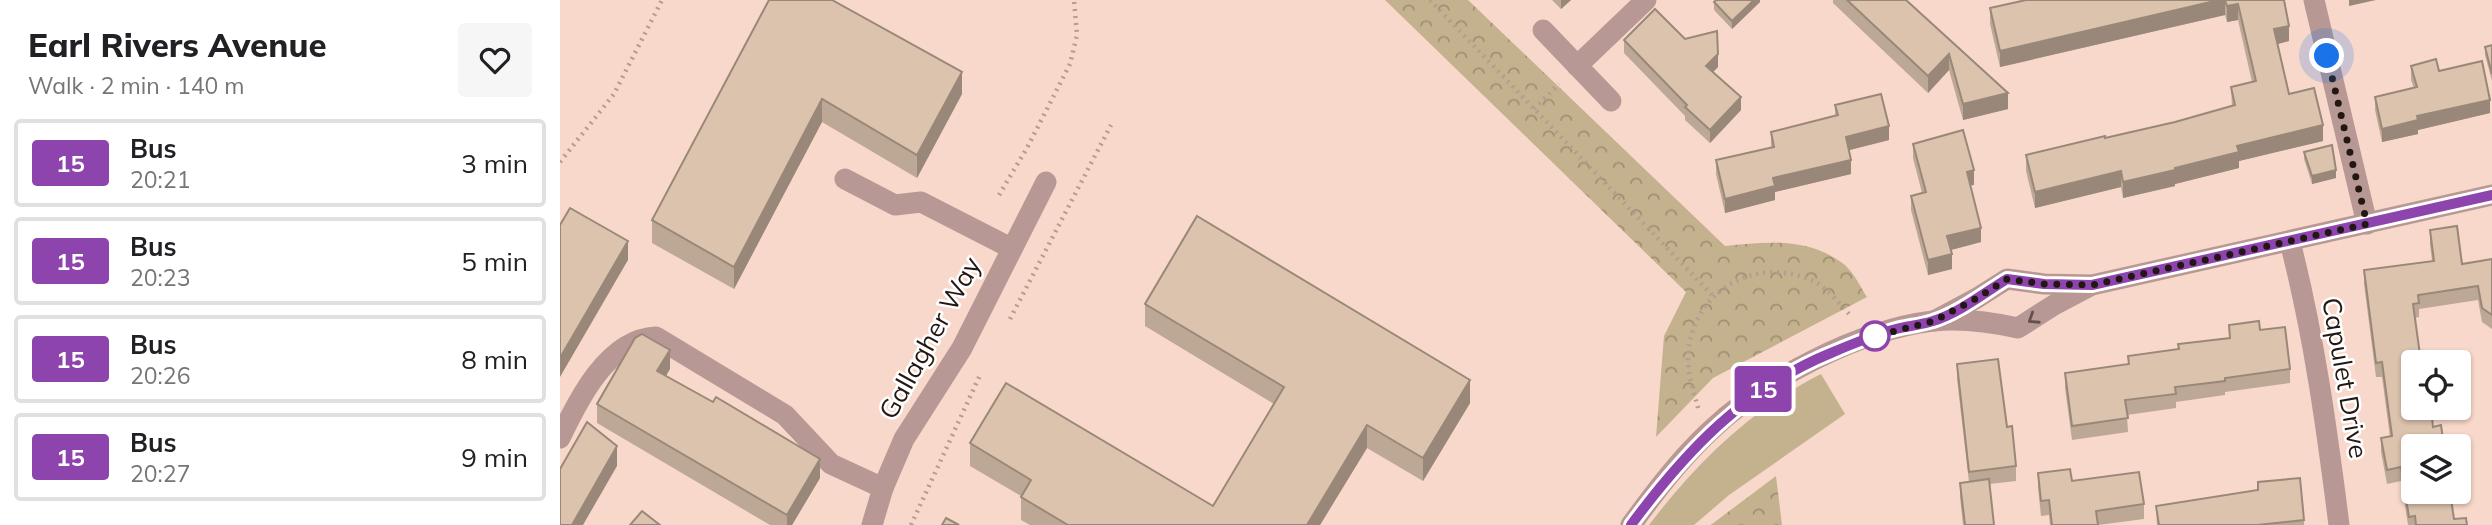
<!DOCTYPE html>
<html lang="en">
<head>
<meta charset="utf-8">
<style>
	:root { --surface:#fff; --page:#f6f6f6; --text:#202124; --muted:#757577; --line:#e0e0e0 }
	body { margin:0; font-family:Mulish,sans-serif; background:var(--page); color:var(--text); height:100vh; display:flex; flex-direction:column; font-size:26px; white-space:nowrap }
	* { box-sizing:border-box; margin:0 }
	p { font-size:23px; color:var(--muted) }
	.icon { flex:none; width:38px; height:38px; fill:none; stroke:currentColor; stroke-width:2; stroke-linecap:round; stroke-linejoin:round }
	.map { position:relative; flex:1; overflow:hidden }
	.drawer { display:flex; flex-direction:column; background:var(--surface); width:560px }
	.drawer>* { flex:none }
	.badge { padding:0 14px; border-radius:5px; font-size:24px; line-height:46px }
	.fabs { position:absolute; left:1841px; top:350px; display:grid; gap:14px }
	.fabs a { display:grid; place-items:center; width:70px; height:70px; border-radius:7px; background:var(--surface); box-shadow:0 2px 5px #0004; font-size:35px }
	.you { position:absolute; width:35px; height:35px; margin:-18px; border:5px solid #fff; border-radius:50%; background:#1a73e8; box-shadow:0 0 0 10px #1a73e833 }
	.map>.badge { position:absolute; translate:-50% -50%; box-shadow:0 0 0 4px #fff }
	.round { display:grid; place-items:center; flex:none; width:74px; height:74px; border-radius:7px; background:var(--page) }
	.summary { display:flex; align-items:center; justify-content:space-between; height:119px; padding:0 28px }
	h1 { font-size:33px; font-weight:800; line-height:52px }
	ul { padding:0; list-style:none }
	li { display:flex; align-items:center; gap:21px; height:88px; margin:0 14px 10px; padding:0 14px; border:4px solid var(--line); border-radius:7px }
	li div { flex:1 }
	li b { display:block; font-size:26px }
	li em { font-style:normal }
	li .badge { min-width:77px; font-weight:700; text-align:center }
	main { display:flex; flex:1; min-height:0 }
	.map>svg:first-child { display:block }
	.green { fill:#c4b18e }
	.park { fill:url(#park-crowns) }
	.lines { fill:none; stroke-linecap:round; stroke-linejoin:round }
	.path { stroke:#b59c91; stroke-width:4.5; stroke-dasharray:2 5; stroke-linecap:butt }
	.minor { stroke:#b79894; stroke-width:21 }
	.wall { fill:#bca895 }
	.shaded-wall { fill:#998879 }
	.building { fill:#dbc3ad; stroke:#998879; stroke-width:2 }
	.oneway { stroke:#65514c }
	.line-casing { stroke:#fff; stroke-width:16 }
	.line { stroke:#8e44ad; stroke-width:10 }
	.walk { stroke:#221712; stroke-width:7; stroke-dasharray:0 12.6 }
	.stop-dot { fill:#fff; stroke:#8e44ad; stroke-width:3.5 }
	.labels { text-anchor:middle; stroke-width:5; stroke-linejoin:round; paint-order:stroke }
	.street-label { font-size:26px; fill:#221712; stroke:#fff }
</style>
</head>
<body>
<main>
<section class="drawer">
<div class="summary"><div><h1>Earl Rivers Avenue</h1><p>Walk · 2 min · 140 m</p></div><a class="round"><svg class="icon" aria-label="heart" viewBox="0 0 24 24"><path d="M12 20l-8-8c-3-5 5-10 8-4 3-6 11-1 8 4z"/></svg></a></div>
<ul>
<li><span class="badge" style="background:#8e44ad;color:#fff">15</span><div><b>Bus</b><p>20:21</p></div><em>3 min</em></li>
<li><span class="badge" style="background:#8e44ad;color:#fff">15</span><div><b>Bus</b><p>20:23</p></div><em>5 min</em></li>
<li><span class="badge" style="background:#8e44ad;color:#fff">15</span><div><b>Bus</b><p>20:26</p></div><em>8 min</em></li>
<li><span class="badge" style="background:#8e44ad;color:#fff">15</span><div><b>Bus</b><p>20:27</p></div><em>9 min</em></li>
</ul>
</section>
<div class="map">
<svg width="1932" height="525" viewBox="0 0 1932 525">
	<defs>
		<pattern id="park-crowns" width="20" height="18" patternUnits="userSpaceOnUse" patternTransform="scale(1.75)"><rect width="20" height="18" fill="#c4b18e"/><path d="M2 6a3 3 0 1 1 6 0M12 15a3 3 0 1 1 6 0" fill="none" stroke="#9f8f73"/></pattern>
	</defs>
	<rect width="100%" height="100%" fill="#f8d8ca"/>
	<!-- green -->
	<path class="green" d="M1261 374 1285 414 1169 495 1134 525H1089C1136 463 1191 409 1261 374Z"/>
	<!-- park -->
	<g class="park">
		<path d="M825 0H908L1165 246C1205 242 1246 237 1281 262 1292 269 1300 286 1307 297L1153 378 1096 437 1104 336 1126 292Z"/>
		<polygon points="1216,476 1222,525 1150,525 1152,524"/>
	</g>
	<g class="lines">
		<!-- path -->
		<g class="path">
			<polyline points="870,0 1153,296"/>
			<polyline points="974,109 999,84"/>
			<polyline points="0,162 54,94 102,0"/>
			<polyline points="439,195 467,148 510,64 517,35 514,0"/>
			<polyline points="450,319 551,125"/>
			<path d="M1138 408C1134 392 1127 374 1128 356 1131 293 1193 255 1251 280 1267 287 1279 303 1290 315"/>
			<polyline points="351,525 421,373"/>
		</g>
		<!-- minor -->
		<g class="minor">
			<polyline points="1754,0 1807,224"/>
			<polyline points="983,30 1051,101"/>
			<polyline points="1017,66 1086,0"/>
			<polyline points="285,179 335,205 361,202 451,248"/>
			<path d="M1730 242C1754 335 1767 430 1779 525"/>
			<polyline points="1374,321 1417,298 1447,279 1484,284 1532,285 1932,195"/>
			<path d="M0 438C18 400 48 339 96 337L225 415 271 464 323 488"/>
			<polyline points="312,525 323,488 344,439 402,348 486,182"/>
			<path d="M1071 525C1095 492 1120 459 1150 431 1205 379 1298 330 1373 321 1402 318 1431 322 1458 328L1494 305 1530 286"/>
		</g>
	</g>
	<!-- wall -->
	<g class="wall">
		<polygon points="209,0 402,94 357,178 262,122 174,289 92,243 92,220"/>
		<polygon points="992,0 1011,0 1001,9"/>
		<polygon points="1200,0 1200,2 1172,29 1154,10 1154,2"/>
		<polygon points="1273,0 1346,0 1448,109 1403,120 1389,70 1368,93 1273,3"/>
		<polygon points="1466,0 1724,0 1729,41 1717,44 1729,94 1763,141 1679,161 1679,168 1615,184 1615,186 1563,198 1561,187 1475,208 1466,171 1466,155 1615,122 1672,107 1671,87 1692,82 1678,20 1667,22 1665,15 1440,67 1430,24 1430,8"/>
		<polygon points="1125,39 1158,67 1153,72 1181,110 1150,143 1125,120 1125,116 1064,53 1064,40"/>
		<polygon points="1932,45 1932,81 1925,55 1925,47"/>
		<polygon points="1851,66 1879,71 1930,113 1858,130 1858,134 1822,142 1815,110 1815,97 1854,88 1851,80"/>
		<polygon points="1275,105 1329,140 1289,150 1291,174 1215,192 1215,200 1165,213 1156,174 1156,160 1211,147 1211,132 1275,116"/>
		<polygon points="1353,144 1414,185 1410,185 1421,242 1391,250 1392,269 1368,275 1351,210 1351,196 1362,193 1353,158"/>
		<polygon points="1744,152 1776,178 1752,184 1744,159"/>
		<polygon points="1870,230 1902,264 1932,259 1932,329 1922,322 1918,300 1859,309 1859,317 1855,318 1861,362 1873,427 1894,519 1907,525 1848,525 1841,481 1827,484 1821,452 1821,438 1830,437 1822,377 1816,377 1804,284 1804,270 1872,261 1870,244"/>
		<polygon points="585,304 910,403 863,481 807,448 760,525 470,525 461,520 461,496 410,466 410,443 653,506 714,404 585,326"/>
		<polygon points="1669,325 1700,330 1730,369 1730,383 1665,392 1665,395 1616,402 1616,408 1567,415 1568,432 1512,440 1505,388 1505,373 1568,364 1568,356 1618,350 1618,344 1669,338"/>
		<polygon points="1397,364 1447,427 1456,466 1456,481 1429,484 1434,525 1403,525 1400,497 1400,483 1409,482 1397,379"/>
		<polygon points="110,369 106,376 260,478 232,525 210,525 37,423 37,404"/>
		<polygon points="1478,473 1512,481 1584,504 1584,519 1538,525 1490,525 1489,515 1481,516 1478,487"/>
		<polygon points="1698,482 1744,520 1744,525 1597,525 1596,506 1698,490"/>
	</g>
	<!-- shaded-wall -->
	<g class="shaded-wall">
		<polygon points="1001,0 1011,0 1001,9"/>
		<polygon points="1194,0 1200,0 1200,2 1172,29 1172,21"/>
		<polygon points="1659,0 1665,0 1665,15 1440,67 1440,51"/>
		<polygon points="1789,0 1816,0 1789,6"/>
		<polygon points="1678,4 1678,20 1667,22 1667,6"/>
		<polygon points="1729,26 1729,41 1714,45 1714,29"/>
		<polygon points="1158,54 1158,67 1146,79 1146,66"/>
		<polygon points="1389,54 1389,70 1368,93 1368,76"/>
		<polygon points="402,72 402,94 357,178 357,155"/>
		<polygon points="1448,93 1448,109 1403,120 1403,104"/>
		<polygon points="1181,97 1181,110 1150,143 1150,130"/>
		<polygon points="262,99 262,122 174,289 174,267"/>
		<polygon points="1930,100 1930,113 1858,130 1858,134 1822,142 1822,129 1857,116"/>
		<polygon points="1763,125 1763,141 1679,161 1679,168 1615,184 1615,186 1563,198 1563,182 1615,168 1677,146"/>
		<polygon points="1329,126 1329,140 1286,151 1286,137"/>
		<polygon points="1291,160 1291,174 1215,192 1215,200 1165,213 1165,199 1213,178"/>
		<polygon points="1414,170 1414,185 1407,186 1407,172"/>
		<polygon points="1776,170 1776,178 1752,184 1752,176"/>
		<polygon points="1561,171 1561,187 1475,208 1475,192"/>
		<polygon points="1421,228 1421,242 1387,251 1387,236"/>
		<polygon points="68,241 68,260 0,377 0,358"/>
		<polygon points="1392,254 1392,269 1368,275 1368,260"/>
		<polygon points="110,350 110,369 97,390 97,371"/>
		<polygon points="910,380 910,403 863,481 863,458"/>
		<polygon points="807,425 807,448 760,525 747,525"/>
		<polygon points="57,446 57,466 23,525 12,525"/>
		<polygon points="260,459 260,478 232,525 227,525 227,515"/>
	</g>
	<!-- building -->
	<g class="building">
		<polygon points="209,0 272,0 402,72 357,155 262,99 174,267 92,220"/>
		<polygon points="1156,0 1194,0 1172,21 1154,2"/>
		<polygon points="1287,0 1346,0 1448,93 1403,104 1389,54 1368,76"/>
		<polygon points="1466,0 1659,0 1440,51 1430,8"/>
		<polygon points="1665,0 1724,0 1729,26 1714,29 1729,94 1754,88 1763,125 1677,146 1679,152 1615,168 1615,170 1563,182 1561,171 1475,192 1466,155 1545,136 1545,138 1615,122 1675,105 1671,87 1696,81 1678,4 1667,6"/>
		<polygon points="1095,9 1125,39 1157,31 1158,54 1146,66 1181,97 1150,130 1125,107 1127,105 1064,40"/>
		<polygon points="1932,45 1932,74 1925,47"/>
		<polygon points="1876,59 1879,71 1922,61 1930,100 1857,116 1858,120 1822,129 1815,97 1857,87 1851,66"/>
		<polygon points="1321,94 1329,126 1286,137 1291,160 1213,178 1215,186 1165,199 1156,160 1214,147 1211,132 1278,115 1275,105"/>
		<polygon points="1403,130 1414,170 1407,172 1421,228 1387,236 1392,254 1368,260 1351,196 1366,192 1353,144"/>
		<polygon points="1772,145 1776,170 1752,176 1744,152"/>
		<polygon points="10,208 68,241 0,358 0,225"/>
		<polygon points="637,216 910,380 863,458 807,425 747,525 508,525 461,497 471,480 410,443 446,383 653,506 724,387 585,304"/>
		<polygon points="1897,226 1902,264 1932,259 1932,315 1922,308 1918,286 1858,295 1859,303 1853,304 1861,362 1853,362 1853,408 1871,408 1873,427 1881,425 1884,446 1853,446 1853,492 1890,492 1894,519 1906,518 1907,525 1856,525 1855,516 1849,517 1841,467 1827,470 1821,438 1832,436 1822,362 1816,363 1804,270 1874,261 1870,230"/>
		<polygon points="1699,321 1700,330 1725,327 1730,369 1665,378 1665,381 1615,387 1616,394 1565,400 1568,418 1512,426 1505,373 1569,364 1568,356 1619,349 1618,344 1670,338 1669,325"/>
		<polygon points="82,334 110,350 97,371 153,402 156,397 260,459 227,515 37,404 75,338"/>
		<polygon points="1438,359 1447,427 1452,426 1456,466 1409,472 1397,364"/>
		<polygon points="27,422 57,446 12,525 0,525 0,469"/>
		<polygon points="1510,469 1512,481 1579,472 1584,504 1536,511 1538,525 1492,525 1489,500 1481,501 1478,473"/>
		<polygon points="1740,478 1744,520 1697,525 1599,525 1596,506 1698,490 1698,482"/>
		<polygon points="1429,479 1434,525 1405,525 1400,483"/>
		<polygon points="82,511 100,525 70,525"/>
		<polygon points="386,518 399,525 382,525"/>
	</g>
	<!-- one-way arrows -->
	<defs><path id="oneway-chevron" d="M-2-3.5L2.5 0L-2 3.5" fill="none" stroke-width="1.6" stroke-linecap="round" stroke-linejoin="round" transform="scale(1.75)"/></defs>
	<use class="oneway" href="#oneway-chevron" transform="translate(1473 319) rotate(147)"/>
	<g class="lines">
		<defs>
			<path id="line" d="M1071 525C1125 452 1185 388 1271 353 1292 344 1314 335 1336 329 1348 326 1361 325 1373 321 1399 313 1424 293 1447 279L1484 284 1532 285 1932 195"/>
		</defs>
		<!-- line casing -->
		<use href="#line" class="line-casing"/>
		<!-- line -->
		<use href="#line" class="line"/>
		<!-- walk -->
		<polyline class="walk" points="1315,336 1312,337 1374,321 1417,298 1447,279 1484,284 1532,285 1807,224 1767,56"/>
	</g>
	<!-- markers -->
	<circle class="stop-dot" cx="1315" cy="336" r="14"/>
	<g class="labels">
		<!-- street labels -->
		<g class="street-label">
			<text transform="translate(370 338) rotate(-61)" y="9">Gallagher Way</text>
			<text transform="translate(1785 378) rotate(80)" y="9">Capulet Drive</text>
		</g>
	</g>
</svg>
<div class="fabs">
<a><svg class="icon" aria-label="locate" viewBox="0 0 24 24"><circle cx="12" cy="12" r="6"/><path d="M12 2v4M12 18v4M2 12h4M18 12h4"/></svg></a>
<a><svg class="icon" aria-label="layers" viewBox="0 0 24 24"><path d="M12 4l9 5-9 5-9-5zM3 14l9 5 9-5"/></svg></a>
</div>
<div class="you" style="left:1767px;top:56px"></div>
<b class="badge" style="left:1203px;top:389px;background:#8e44ad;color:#fff">15</b>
</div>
</main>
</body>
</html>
